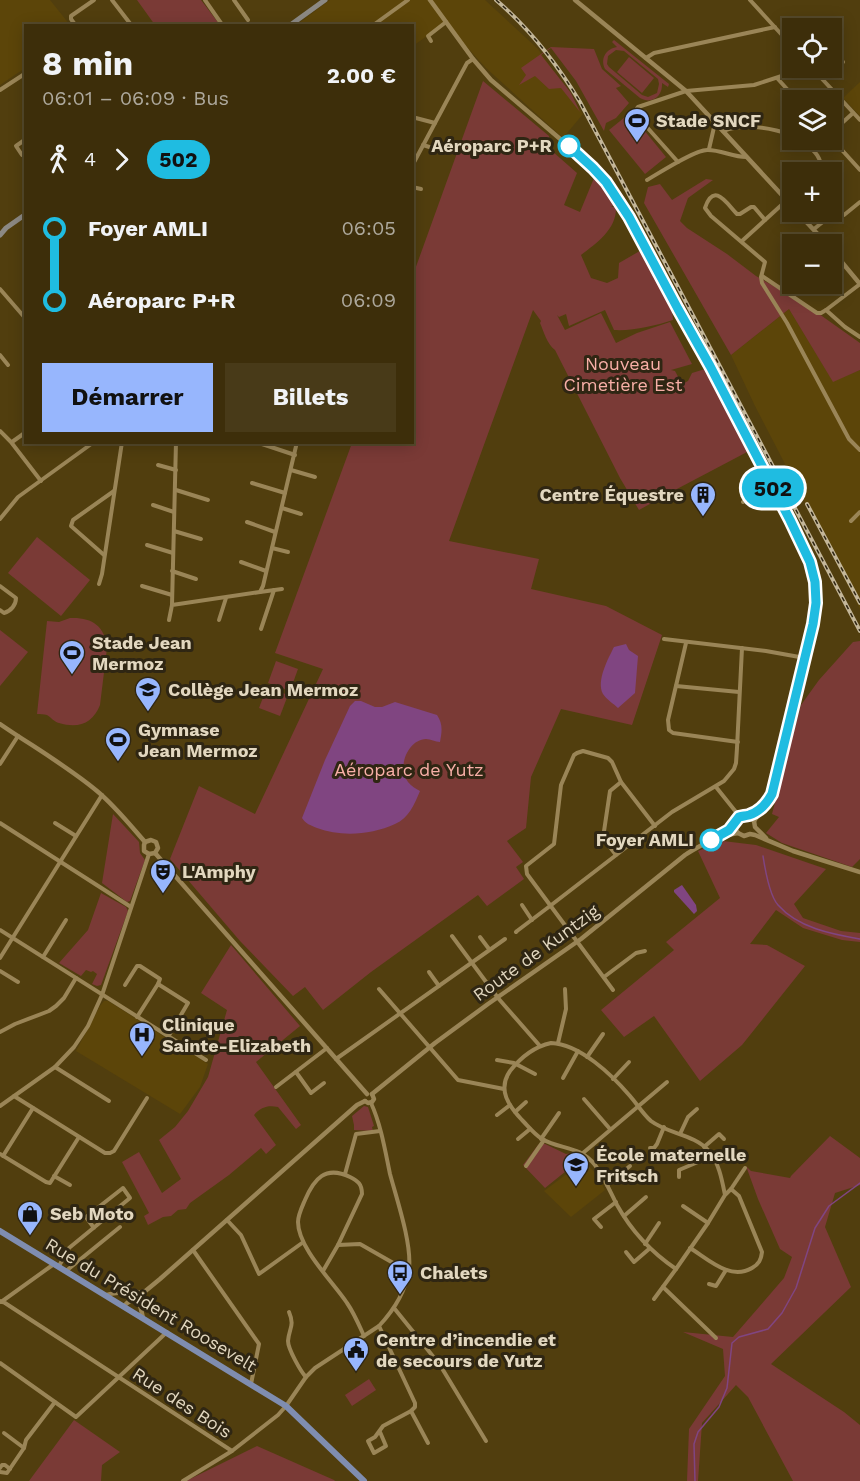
<!DOCTYPE html>
<html lang="fr">
<head>
<meta charset="utf-8">
<style>
	:root { --surface:#3d2e0a; --page:#483a18; --text:#f1f3f6; --muted:#ada89c; --line:#564a2b; --accent:#97b6fd }
	body { margin:0; font-family:"Work Sans",sans-serif; background:var(--page); color:var(--text); height:100vh; display:flex; flex-direction:column; font-size:22px; white-space:nowrap }
	* { box-sizing:border-box; margin:0 }
	p { font-size:20px; color:var(--muted) }
	.icon { flex:none; width:33px; height:33px; fill:none; stroke:currentColor; stroke-width:2; stroke-linecap:round; stroke-linejoin:round }
	.map { position:relative; flex:1; overflow:hidden }
	.side { position:absolute; left:24px; top:24px; width:390px; height:420px; display:flex; flex-direction:column; background:var(--surface); border-radius:0px; box-shadow:0 3px 15px #0003,0 0 0 2px var(--line) }
	.side>* { flex:none }
	.badge { padding:0 12px; border-radius:20px; font-size:21px; line-height:39px }
	.fabs { position:absolute; left:782px; top:18px; display:grid; gap:12px }
	.fabs a { display:grid; place-items:center; width:60px; height:60px; border-radius:0px; background:var(--surface); box-shadow:0 3px 15px #0003,0 0 0 2px var(--line); font-size:30px }
	.map>.badge { position:absolute; translate:-50% -50%; box-shadow:0 0 0 3px #fff }
	.legs { display:flex; align-items:center; gap:9px; height:66px; padding:0 18px; font-size:20px }
	.legs p { margin-inline-start:auto }
	.overview { display:flex; align-items:center; justify-content:space-between; height:102px; padding:0 18px }
	h1 { font-size:33px; font-weight:700; line-height:45px }
	.cta { display:flex; gap:12px; margin-top:auto; padding:12px 18px }
	.cta a { flex:1; height:69px; border-radius:0px; background:var(--accent); color:#111; font-size:24px; font-weight:700; line-height:69px; text-align:center }
	.cta a+a { background:var(--page); color:var(--text) }
	ul { padding:0 18px; list-style:none }
	li { display:flex; align-items:center; gap:21px; height:72px; font-size:22px }
	li i { display:grid; place-items:center; width:9px; height:100%; margin:0 8px; background:currentColor }
	li i::after { content:''; width:15px; height:15px; margin:-8px; border:4px solid; border-radius:50%; background:var(--surface) }
	li p { margin-inline-start:auto }
	li:first-child i { background:linear-gradient(#0000 50%,currentColor 0) }
	li:last-child i { background:linear-gradient(currentColor 50%,#0000 0) }
	.map>svg:first-child { display:block }
	.built { fill:#5c4509 }
	.green { fill:#7a3a36; fill-rule:evenodd }
	.water { fill:#804581 }
	.lines { fill:none; stroke-linecap:round; stroke-linejoin:round }
	.stream { stroke:#804581; stroke-width:1.5 }
	.minor { stroke:#9a8557; stroke-width:4 }
	.tertiary { stroke:#9a8557; stroke-width:4.5 }
	.secondary { stroke:#8c8984; stroke-width:5 }
	.primary { stroke:#7f8db0; stroke-width:6 }
	.rail-casing { stroke:#c3b699; stroke-width:4 }
	.rail { stroke:#2f2613; stroke-width:1.5; stroke-dasharray:4.5; stroke-linecap:butt }
	.line-1-casing { stroke:#fff; stroke-width:14 }
	.line-1 { stroke:#1fbce1; stroke-width:9 }
	.stop-1-dot { fill:#fff; stroke:#1fbce1; stroke-width:3 }
	.labels { text-anchor:middle; stroke-width:6; stroke-linejoin:round; paint-order:stroke }
	.poi-label { font-size:18px; font-weight:bold; fill:#e2d7bf; stroke:#2f2613; text-anchor:start }
	.stop-label { font-size:18px; font-weight:bold; fill:#e2d7bf; stroke:#2f2613; text-anchor:end }
	.park-label { font-size:18px; fill:#f8afa7; stroke:#2f2613 }
	.street-label { font-size:18px; fill:#e2d7bf; stroke:#2f2613 }
</style>
</head>
<body>
<div class="map">
<svg width="860" height="1481" viewBox="0 0 860 1481">
	<rect width="100%" height="100%" fill="#513e0e"/>
	<!-- built -->
	<g class="built">
		<polygon points="0,0 50,0 70,25 26,26 25,68 0,85"/>
		<polygon points="330,0 485,0 538,49 583,114 563,138 486,68 445,23 413,46 412,26 295,26"/>
		<polygon points="860,82 860,116 843,98"/>
		<polygon points="789,309 833,381 860,370 860,609 755,406 731,355"/>
		<polygon points="104,1001 108,1001 208,1064 200,1087 180,1114 76,1051 100,1006"/>
		<polygon points="584,1161 597,1175 605,1190 571,1217 544,1191"/>
	</g>
	<!-- green -->
	<g class="green">
		<polygon points="137,0 201,0 220,25 155,25"/>
		<path d="M614 40 669 84 668 87 662 83C663 96 652 105 640 98L605 69C600 58 606 49 617 47L612 42ZM616 50 624 51 658 79 659 84 657 93 648 97 642 95 609 67 607 64 608 56Z"/>
		<polygon points="551,47 594,49 602,69 621,86 616,88 629,103 616,118 606,123 604,131 576,81 551,48 541,55 571,93 580,112 561,88 549,89 535,76 519,85 526,75 521,68"/>
		<polygon points="629,57 654,78 642,93 617,72"/>
		<path d="M483 81 549 136 552 151 577 173 564 205 580 212 594 178 616 204 611 207H616C617 229 597 243 581 255L591 278 607 283 618 278 619 263 645 248 671 297 673 320C654 326 634 331 614 330L605 310 569 326 566 314 559 317 557 315 565 330 601 313 616 343 637 333 670 322 692 364 671 370 675 371 682 384 688 381 692 373 705 369 749 451 675 490 639 510 620 478 555 350C547 344 544 332 540 323L541 321 533 310 449 541 539 559 531 589 606 606 662 635 632 725 561 709 531 777 526 828 507 841 523 862 516 867 524 879 487 906 478 895 371 972 323 1010 305 987 293 996 240 941 170 859 199 786 255 814 323 669 275 653 352 443 412 442 413 275Z"/>
		<polygon points="630,113 666,157 645,174 609,130"/>
		<polygon points="706,179 713,180 688,198 680,221 687,228 727,254 756,276 805,304 860,343 860,370 833,382 789,309 731,355 644,203 648,187 660,184 672,200"/>
		<polygon points="37,537 90,580 61,616 8,573"/>
		<path d="M70 618C91 617 105 625 107 648L100 705C93 723 79 729 59 723 54 722 51 717 47 715 44 714 40 714 37 714L47 621 59 622Z"/>
		<polygon points="0,630 28,652 0,686"/>
		<polygon points="860,641 860,859 852,867 782,843 766,833 779,817 772,814 801,705 819,680 853,642"/>
		<polygon points="276,661 298,669 290,691 268,683"/>
		<polygon points="267,687 288,695 280,716 259,708"/>
		<polygon points="113,814 139,842 140,853 145,860 130,901 127,902 102,883"/>
		<polygon points="723,841 756,845 826,869 794,904 803,918 841,931 860,933 860,942 842,940 803,928 776,910 750,944 767,945 805,966 742,1045 700,1081 654,1016 624,1037 601,1010 674,950 666,942 720,898 698,851"/>
		<polygon points="101,893 126,907 128,911 101,985 97,986 92,984 97,974 93,971 91,972 86,970 81,976 59,963 88,930"/>
		<path d="M231 945 300 1026 256 1062 301 1125 296 1129 278 1107C268 1105 261 1107 254 1115L276 1145 266 1154 261 1148 229 1175 190 1203 186 1209 178 1210 171 1216 163 1217 148 1225 144 1216 149 1213 122 1162 139 1152 162 1193 181 1179 159 1140 175 1127 188 1111 208 1077 227 1010 201 993Z"/>
		<polygon points="364,1106 368,1107 374,1126 372,1127 373,1131 354,1130 354,1125 352,1116"/>
		<polygon points="830,1136 860,1158 860,1185 835,1193 825,1227 851,1287 771,1364 844,1412 860,1425 860,1481 793,1481 748,1397 736,1385 702,1423 698,1481 687,1481 689,1429 725,1376 723,1349 683,1332 733,1337 784,1278 792,1257 780,1249 758,1199 746,1166 751,1171 790,1178 791,1176"/>
		<polygon points="543,1143 566,1154 571,1153 581,1159 545,1188 523,1165 538,1145"/>
		<polygon points="369,1379 376,1390 352,1406 345,1395"/>
		<polygon points="74,1420 120,1452 102,1465 101,1481 29,1481"/>
		<polygon points="257,1446 334,1480 335,1481 186,1481"/>
	</g>
	<!-- water -->
	<g class="water">
		<path d="M626 644 629 650 638 656 635 693 618 708C614 704 606 699 603 694 596 681 608 659 614 647Z"/>
		<path d="M355 701H361L375 707H382L395 702 437 715C443 724 442 731 440 742 435 742 431 739 426 739 407 740 397 768 408 782 411 786 416 789 420 791 414 805 409 818 395 824 371 835 341 837 317 828 310 825 306 824 302 818L325 760 350 706Z"/>
		<polygon points="682,885 696,905 697,911 694,914 674,892 674,890"/>
	</g>
	<g class="lines">
		<!-- stream -->
		<g class="stream">
			<path d="M763 856C765 869 769 895 778 905 798 928 832 934 860 939"/>
			<polyline points="695,1481 694,1444 698,1432 719,1407 727,1388 732,1343 739,1337 768,1329 782,1313 796,1288 815,1228 829,1206 860,1183"/>
		</g>
		<!-- minor -->
		<g class="minor">
			<polyline points="112,0 132,26"/>
			<polyline points="205,0 223,26"/>
			<polyline points="234,0 248,20"/>
			<polyline points="750,0 792,46"/>
			<polyline points="76,26 71,19 71,16 94,0"/>
			<polyline points="372,26 408,0"/>
			<polyline points="431,41 428,36 446,22"/>
			<polyline points="831,54 834,53 843,62"/>
			<polyline points="646,58 654,53 775,27"/>
			<polyline points="812,68 860,120"/>
			<polyline points="777,78 797,100"/>
			<polyline points="0,90 26,73"/>
			<polyline points="412,117 435,123 412,166"/>
			<polyline points="435,123 467,63 473,59"/>
			<path d="M723 131C745 123 771 128 792 135"/>
			<polyline points="831,133 853,113"/>
			<polyline points="831,138 860,170"/>
			<path d="M802 140C814 151 821 155 822 172"/>
			<polyline points="423,145 439,150"/>
			<polyline points="709,149 715,123"/>
			<polyline points="813,149 824,140"/>
			<polyline points="22,155 16,146 26,139"/>
			<polyline points="678,162 637,116 635,111 638,107 686,91 754,85 806,68"/>
			<path d="M647 180C659 173 696 149 708 150 721 150 733 157 746 157"/>
			<polyline points="412,187 421,189"/>
			<path d="M765 220 754 207H751L740 214H737C727 204 714 181 705 208L711 216 765 262 761 277 762 283 787 323 849 439 860 450"/>
			<polyline points="814,229 829,217 844,215 860,202"/>
			<polyline points="742,241 787,200"/>
			<polyline points="762,276 817,313 821,313 826,310 845,327 860,337"/>
			<polyline points="0,289 26,319"/>
			<polyline points="826,310 860,284"/>
			<polyline points="0,355 8,365"/>
			<polyline points="0,431 11,442 41,481"/>
			<polyline points="12,442 26,432"/>
			<polyline points="262,444 295,455"/>
			<polyline points="158,465 176,470"/>
			<polyline points="291,470 315,477"/>
			<polyline points="252,483 285,493"/>
			<polyline points="176,490 208,500"/>
			<polyline points="743,502 772,486"/>
			<polyline points="153,505 174,512"/>
			<polyline points="282,508 301,514"/>
			<polyline points="0,519 18,497 94,442"/>
			<polyline points="851,521 860,512"/>
			<polyline points="247,522 275,532"/>
			<polyline points="174,531 201,539"/>
			<polyline points="147,545 173,553"/>
			<polyline points="272,548 288,552"/>
			<polyline points="104,555 71,526 73,520 114,491"/>
			<polyline points="241,562 266,571"/>
			<polyline points="172,571 196,579"/>
			<polyline points="99,584 102,574 122,442"/>
			<path d="M0 586 16 598C16 605 11 611 4 613L0 610"/>
			<polyline points="142,586 172,595"/>
			<polyline points="260,592 282,589"/>
			<polyline points="172,605 176,442"/>
			<polyline points="169,620 172,605 260,592 263,586 297,442"/>
			<polyline points="219,620 226,598"/>
			<polyline points="261,629 274,590"/>
			<polyline points="664,639 766,651 805,658"/>
			<polyline points="686,643 668,720 669,730 673,733 738,742"/>
			<polyline points="676,686 739,692"/>
			<polyline points="0,764 18,736"/>
			<polyline points="716,787 736,812 741,816"/>
			<polyline points="0,823 131,907"/>
			<polyline points="55,823 76,836"/>
			<polyline points="616,855 603,838 610,791 621,782"/>
			<polyline points="522,905 532,920"/>
			<polyline points="0,930 206,1060"/>
			<polyline points="516,932 517,931 550,906 672,812 724,781 734,769 736,763 737,748 742,648"/>
			<polyline points="452,936 498,998 540,1046"/>
			<polyline points="480,937 489,949"/>
			<polyline points="43,957 66,920"/>
			<polyline points="0,958 102,795"/>
			<polyline points="0,971 18,982"/>
			<polyline points="429,972 439,986"/>
			<polyline points="604,977 636,953 645,951"/>
			<polyline points="125,985 137,966 140,966 160,979 158,984"/>
			<polyline points="379,989 458,1080 504,1089"/>
			<polyline points="613,990 527,874 526,866 554,844 561,785 574,755 577,753 583,751 608,758 612,762 621,782 655,826"/>
			<polyline points="137,1017 158,984 188,1003 168,1037"/>
			<polyline points="0,1032 15,1024 49,1011 56,1006 64,998 76,978"/>
			<path d="M551 1043C580 1044 612 1075 630 1096 637 1104 643 1114 651 1121 668 1134 694 1134 709 1151 719 1163 722 1180 725 1195L708 1223 676 1269C651 1252 632 1232 617 1205 610 1191 604 1177 595 1165 579 1145 561 1150 542 1139 534 1134 528 1126 522 1120 509 1106 497 1090 510 1071 521 1057 533 1047 551 1043Z"/>
			<polyline points="558,1043 566,1009 565,989"/>
			<polyline points="587,1057 603,1034"/>
			<polyline points="336,1059 505,939"/>
			<polyline points="497,1060 514,1063 535,1074"/>
			<polyline points="55,1067 109,1101"/>
			<polyline points="296,1072 311,1093 324,1083"/>
			<polyline points="563,1078 578,1051"/>
			<polyline points="613,1079 629,1062"/>
			<polyline points="276,1087 327,1048"/>
			<polyline points="14,1096 105,1153 110,1153 114,1151 147,1098"/>
			<polyline points="584,1099 610,1129"/>
			<polyline points="0,1106 55,1067 74,1047 88,1026 102,995 149,854"/>
			<polyline points="515,1112 526,1102"/>
			<polyline points="497,1115 510,1105"/>
			<polyline points="680,1134 688,1117 697,1109"/>
			<polyline points="518,1139 530,1129"/>
			<polyline points="541,1139 559,1113"/>
			<polyline points="704,1147 719,1134 724,1139"/>
			<polyline points="650,1148 654,1148 657,1144 664,1127"/>
			<polyline points="583,1153 667,1082"/>
			<polyline points="0,1154 46,1182 50,1183 79,1137"/>
			<polyline points="3,1156 33,1108"/>
			<polyline points="526,1166 544,1140"/>
			<polyline points="345,1174 356,1134 380,1131"/>
			<polyline points="54,1176 70,1185"/>
			<polyline points="679,1177 679,1170 698,1162 709,1152"/>
			<polyline points="607,1185 630,1166"/>
			<polyline points="731,1189 745,1168"/>
			<polyline points="683,1206 708,1223"/>
			<polyline points="624,1216 646,1197"/>
			<polyline points="227,1220 241,1235 259,1274 302,1243"/>
			<polyline points="601,1227 594,1219 616,1202"/>
			<polyline points="645,1244 659,1223"/>
			<polyline points="338,1245 360,1244 409,1272"/>
			<path d="M690 1248C708 1259 730 1281 752 1268 759 1264 761 1260 762 1252L739 1196 731 1189 726 1194"/>
			<polyline points="193,1250 259,1344 251,1384"/>
			<polyline points="626,1252 634,1262 649,1249"/>
			<polyline points="59,1266 69,1248 130,1198 123,1188 86,1217 94,1228"/>
			<polyline points="66,1271 120,1227"/>
			<path d="M323 1271 338 1245 362 1194C362 1184 358 1181 350 1177 325 1165 314 1179 305 1200 302 1207 298 1215 298 1222 298 1248 333 1282 347 1303 354 1313 359 1325 364 1336"/>
			<polyline points="709,1284 716,1286 726,1270"/>
			<polyline points="663,1287 716,1338"/>
			<polyline points="106,1295 110,1294 134,1291 142,1293"/>
			<polyline points="654,1299 676,1269"/>
			<polyline points="0,1301 5,1303 232,1451"/>
			<polyline points="1,1302 54,1264"/>
			<polyline points="394,1308 440,1365 486,1441"/>
			<path d="M289 1312C295 1326 289 1328 288 1341 288 1349 301 1372 306 1377"/>
			<polyline points="379,1326 415,1403 415,1407 411,1411 383,1426 375,1437 368,1441 374,1453 386,1446 380,1432"/>
			<polyline points="0,1363 76,1417 167,1332"/>
			<polyline points="411,1411 428,1443"/>
			<polyline points="4,1433 24,1448 26,1440 55,1402"/>
			<polyline points="0,1468 2,1465 5,1465 10,1469"/>
			<polyline points="0,1472 7,1473 24,1448"/>
			<path d="M183 1481 232 1451 278 1415 286 1406 306 1377 315 1368 379 1326C394 1310 406 1291 409 1269 412 1244 397 1200 390 1174 385 1150 381 1125 371 1103"/>
		</g>
		<!-- tertiary -->
		<g class="tertiary">
			<polyline points="430,0 473,59 491,80 593,167 606,182 625,209 710,366 790,520 810,562 815,582 816,603 813,624 774,788 772,794 754,821"/>
			<polyline points="575,0 686,91 792,206"/>
			<polyline points="797,212 827,244"/>
			<polyline points="831,249 860,284"/>
			<path d="M0 724C32 746 67 766 97 791 115 806 130 825 145 842"/>
			<polyline points="754,821 755,827 766,838"/>
			<path d="M738 833 734 827 736 819C741 815 742 816 747 815 752 814 757 810 761 808"/>
			<polyline points="722,836 738,833 744,836 750,834 755,835 793,851 860,872"/>
			<polyline points="145,842 151,840 156,842 158,848 155,853"/>
			<polyline points="145,842 144,845 144,851 149,854 155,853"/>
			<polyline points="155,853 367,1094"/>
			<path d="M372 1094 435 1043 488 1004 581 939 685 855C701 844 721 837 734 824"/>
			<polyline points="365,1101 368,1103 372,1102 374,1099 372,1094"/>
			<polyline points="143,1293 140,1305 143,1318"/>
			<polyline points="124,1306 127,1303 143,1293 160,1279 357,1105 365,1101"/>
		</g>
		<!-- secondary -->
		<g class="secondary">
			<polyline points="289,26 325,0"/>
			<polyline points="0,235 6,228 26,214"/>
		</g>
		<!-- primary -->
		<polyline class="primary" points="0,1231 286,1406 364,1481"/>
		<defs>
			<g id="rail">
				<path d="M496 0C530 29 557 64 580 102L860 631"/>
				<polyline points="807,504 860,603"/>
			</g>
		</defs>
		<!-- rail casing -->
		<use href="#rail" class="rail-casing"/>
		<!-- rail -->
		<use href="#rail" class="rail"/>
	</g>
	<g class="lines">
		<defs>
			<path id="line-1" d="M569 146 593 168 606 182 629 217 678 309 710 366 790 520 810 562 815 582 816 603 813 624 772 794C767 803 759 812 749 815 745 816 742 816 739 817L729 830 711 840"/>
		</defs>
		<!-- line-1 casing -->
		<use href="#line-1" class="line-1-casing"/>
		<!-- line-1 -->
		<use href="#line-1" class="line-1"/>
	</g>
	<!-- icons -->
	<defs>
		<symbol id="stadium-pin" viewBox="-11 -11 22 30"><path d="M0 17L-7.5 6A9.5 9.5 0 1 1 7.5 6Z" fill="#97b6fd" stroke="#2f2613"/><path d="M0-5a6.5 5 0 1 0 0 10a6.5 5 0 1 0 0-10ZM-3.5-1.8h7v3.6h-7Z" fill="#111"/></symbol>
		<symbol id="building-pin" viewBox="-11 -11 22 30"><path d="M0 17L-7.5 6A9.5 9.5 0 1 1 7.5 6Z" fill="#97b6fd" stroke="#2f2613"/><path d="M-4-6H4V6H1V3H-1V6H-4ZM-2.5-4.3h1.7v1.8h-1.7ZM.8-4.3h1.7v1.8H.8ZM-2.5-1h1.7V.8h-1.7ZM.8-1h1.7V.8H.8Z" fill="#111"/></symbol>
		<symbol id="school-pin" viewBox="-11 -11 22 30"><path d="M0 17L-7.5 6A9.5 9.5 0 1 1 7.5 6Z" fill="#97b6fd" stroke="#2f2613"/><path d="M0-5L7-2L0 1L-7-2ZM-4 1L0 2.5L4 1V4Q0 6-4 4Z" fill="#111"/></symbol>
		<symbol id="theatre-pin" viewBox="-11 -11 22 30"><path d="M0 17L-7.5 6A9.5 9.5 0 1 1 7.5 6Z" fill="#97b6fd" stroke="#2f2613"/><path d="M-5-5.5Q0-4 5-5.5V0Q5 5 0 6Q-5 5-5 0ZM-3.3-2.5H-1v1.5H-3.3ZM1-2.5H3.3v1.5H1ZM-2.8 1Q0 5.5 2.8 1Z" fill="#111"/></symbol>
		<symbol id="hospital-pin" viewBox="-11 -11 22 30"><path d="M0 17L-7.5 6A9.5 9.5 0 1 1 7.5 6Z" fill="#97b6fd" stroke="#2f2613"/><path d="M-5-5h3v3.5h4V-5h3V5h-3V1.5h-4V5h-3Z" fill="#111"/></symbol>
		<symbol id="shop-pin" viewBox="-11 -11 22 30"><path d="M0 17L-7.5 6A9.5 9.5 0 1 1 7.5 6Z" fill="#97b6fd" stroke="#2f2613"/><path d="M-5-2.5h2.3a2.7 3.5 0 0 1 5.4 0H5L5.5 6h-11ZM-1.5-2.5h3a1.5 2.3 0 0 0-3 0Z" fill="#111"/></symbol>
		<symbol id="bus-pin" viewBox="-11 -11 22 30"><path d="M0 17L-7.5 6A9.5 9.5 0 1 1 7.5 6Z" fill="#97b6fd" stroke="#2f2613"/><path d="M-5-6H5V4H4V6H2V4H-2V6H-4V4H-5ZM-3.5-4V0h7V-4ZM-3.5 1.2v1.5H-2V1.2ZM2 1.2v1.5H3.5V1.2Z" fill="#111"/></symbol>
		<symbol id="civic-pin" viewBox="-11 -11 22 30"><path d="M0 17L-7.5 6A9.5 9.5 0 1 1 7.5 6Z" fill="#97b6fd" stroke="#2f2613"/><path d="M-.6-6.5H3V-4.5H.6V-3L4-1V1h2V6H-6V1h2V-1L-.6-3ZM-1.2 2.5V6h2.4V2.5Z" fill="#111"/></symbol>
	</defs>
	<g fill-rule="evenodd">
		<use href="#stadium-pin" x="622" y="106" width="30" height="40"/>
		<use href="#building-pin" x="688" y="480" width="30" height="40"/>
		<use href="#stadium-pin" x="57" y="638" width="30" height="40"/>
		<use href="#school-pin" x="133" y="675" width="30" height="40"/>
		<use href="#stadium-pin" x="103" y="725" width="30" height="40"/>
		<use href="#theatre-pin" x="148" y="857" width="30" height="40"/>
		<use href="#hospital-pin" x="127" y="1020" width="30" height="40"/>
		<use href="#school-pin" x="561" y="1150" width="30" height="40"/>
		<use href="#shop-pin" x="15" y="1199" width="30" height="40"/>
		<use href="#bus-pin" x="385" y="1258" width="30" height="40"/>
		<use href="#civic-pin" x="341" y="1335" width="30" height="40"/>
	</g>
	<!-- markers -->
	<g class="stop-1-dot">
		<circle cx="569" cy="146" r="10"/>
		<circle cx="711" cy="840" r="10"/>
	</g>
	<g class="labels">
		<!-- poi labels -->
		<g class="poi-label">
			<text x="656" y="127">Stade SNCF</text>
			<text x="684" y="501" text-anchor="end">Centre Équestre</text>
			<text x="92" y="649">Stade Jean<tspan x="92" dy="21">Mermoz</tspan></text>
			<text x="168" y="696">Collège Jean Mermoz</text>
			<text x="138" y="736">Gymnase<tspan x="138" dy="21">Jean Mermoz</tspan></text>
			<text x="182" y="878">L'Amphy</text>
			<text x="162" y="1031">Clinique<tspan x="162" dy="21">Sainte-Elizabeth</tspan></text>
			<text x="596" y="1161">École maternelle<tspan x="596" dy="21">Fritsch</tspan></text>
			<text x="50" y="1220">Seb Moto</text>
			<text x="420" y="1279">Chalets</text>
			<text x="376" y="1346">Centre d’incendie et<tspan x="376" dy="21">de secours de Yutz</tspan></text>
		</g>
		<!-- stop labels -->
		<g class="stop-label">
			<text x="552" y="152">Aéroparc P+R</text>
			<text x="694" y="846">Foyer AMLI</text>
		</g>
		<!-- park labels -->
		<g class="park-label">
			<text x="623" y="370">Nouveau<tspan x="623" dy="21">Cimetière Est</tspan></text>
			<text x="409" y="776">Aéroparc de Yutz</text>
		</g>
		<!-- street labels -->
		<g class="street-label">
			<text transform="translate(536 953) rotate(-36)" y="6">Route de Kuntzig</text>
			<text transform="translate(151 1305) rotate(31)" y="6">Rue du Président Roosevelt</text>
			<text transform="translate(182 1403) rotate(33)" y="6">Rue des Bois</text>
		</g>
	</g>
</svg>
<div class="fabs">
<a><svg class="icon" aria-label="locate" viewBox="0 0 24 24"><circle cx="12" cy="12" r="6"/><path d="M12 2v4M12 18v4M2 12h4M18 12h4"/></svg></a>
<a><svg class="icon" aria-label="layers" viewBox="0 0 24 24"><path d="M12 4l9 5-9 5-9-5zM3 14l9 5 9-5"/></svg></a>
<a>+</a>
<a>−</a>
</div>
<b class="badge" style="left:773px;top:488px;background:#1fbce1;color:#111">502</b>
<section class="side">
<div class="overview"><div><h1>8 min</h1><p>06:01 – 06:09 · Bus</p></div><b>2.00 €</b></div>
<div class="legs"><svg class="icon" aria-label="walk" viewBox="0 0 24 24"><circle cx="13" cy="4" r="2"/><path d="M13 8l-2 6 4 7M11 14l-3 7M7 12l3-4h3l4 4"/></svg>4<svg class="icon" aria-label="forward" viewBox="0 0 24 24"><path d="M9 5l7 7-7 7"/></svg><b class="badge" style="background:#1fbce1;color:#111">502</b></div>
<ul>
<li><i style="color:#1fbce1"></i><b>Foyer AMLI</b><p>06:05</p></li>
<li><i style="color:#1fbce1"></i><b>Aéroparc P+R</b><p>06:09</p></li>
</ul>
<div class="cta"><a>Démarrer</a><a>Billets</a></div>
</section>
</div>
</body>
</html>
